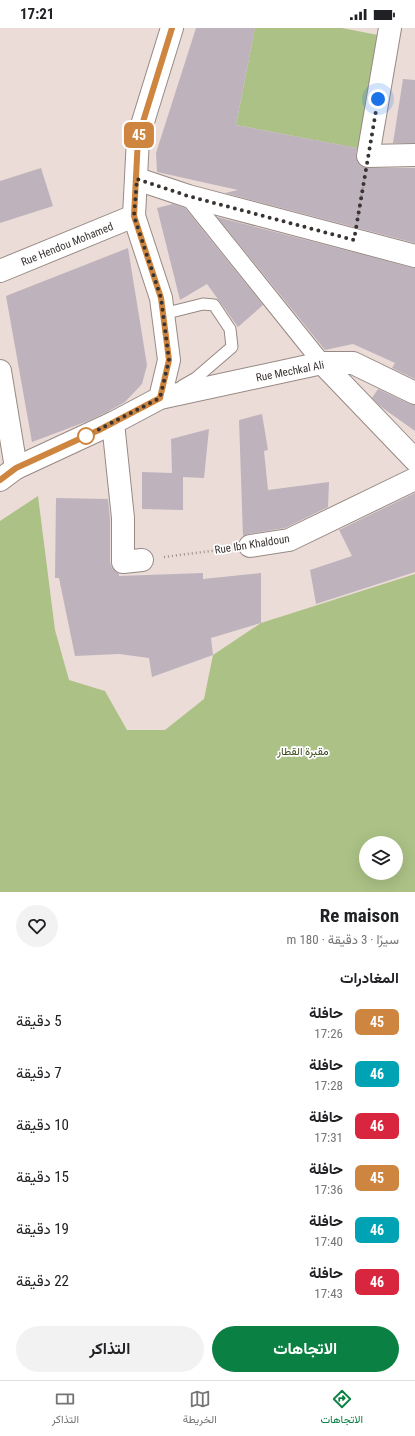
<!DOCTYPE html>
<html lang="ar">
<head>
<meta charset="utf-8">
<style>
	:root { --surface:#fff; --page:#f2f2f2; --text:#202124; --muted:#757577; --line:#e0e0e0; --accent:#0b8043 }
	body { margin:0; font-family:"Roboto Condensed",Vazirmatn,sans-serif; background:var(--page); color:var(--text); direction:rtl; height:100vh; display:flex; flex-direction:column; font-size:15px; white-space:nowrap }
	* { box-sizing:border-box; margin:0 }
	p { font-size:13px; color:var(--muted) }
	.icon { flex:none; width:22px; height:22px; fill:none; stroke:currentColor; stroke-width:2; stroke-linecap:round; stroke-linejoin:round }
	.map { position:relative; height:864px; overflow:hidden; direction:ltr }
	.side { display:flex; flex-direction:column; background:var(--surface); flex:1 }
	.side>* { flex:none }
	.badge { padding:0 8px; border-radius:6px; font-size:14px; line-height:26px }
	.fabs { position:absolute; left:359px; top:808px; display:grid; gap:8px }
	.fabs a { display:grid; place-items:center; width:44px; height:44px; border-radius:50%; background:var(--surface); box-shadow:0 4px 16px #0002; font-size:20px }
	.you { position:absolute; width:20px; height:20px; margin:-10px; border:3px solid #fff; border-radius:50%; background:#1a73e8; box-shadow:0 0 0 6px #1a73e833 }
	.map>.badge { position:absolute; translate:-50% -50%; box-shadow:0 0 0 2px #fff }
	h2 { padding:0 16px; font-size:15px; line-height:36px }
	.round { display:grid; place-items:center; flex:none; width:42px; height:42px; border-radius:21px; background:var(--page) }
	.summary { display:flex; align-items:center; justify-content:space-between; height:68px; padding:0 16px }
	h1 { font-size:19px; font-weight:700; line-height:30px }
	.button { display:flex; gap:8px; margin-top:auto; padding:8px 16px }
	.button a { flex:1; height:46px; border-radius:24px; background:var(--accent); color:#fff; font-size:16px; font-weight:700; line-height:46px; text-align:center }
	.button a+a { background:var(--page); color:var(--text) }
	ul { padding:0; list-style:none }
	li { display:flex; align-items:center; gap:12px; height:52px; padding:0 16px }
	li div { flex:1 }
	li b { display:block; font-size:15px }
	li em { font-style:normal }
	li .badge { min-width:44px; font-weight:700; text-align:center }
	.status { display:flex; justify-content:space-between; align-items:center; height:28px; padding:0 20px; background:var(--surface); direction:ltr }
	.status svg { height:11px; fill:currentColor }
	.tabs { display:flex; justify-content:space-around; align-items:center; height:56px; border-top:1px solid var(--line); background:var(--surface); font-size:11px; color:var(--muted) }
	.tabs a { display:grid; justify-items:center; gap:2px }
	.tabs .current { color:var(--accent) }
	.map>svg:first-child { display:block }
	.green { fill:#abc185; fill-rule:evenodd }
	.building { fill:#beb3bd }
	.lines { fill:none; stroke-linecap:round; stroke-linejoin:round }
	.service-casing { stroke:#978984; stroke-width:13 }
	.pedestrian-casing { stroke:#978984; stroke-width:19 }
	.minor-casing { stroke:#978984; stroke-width:24 }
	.tertiary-casing { stroke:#978984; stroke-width:24 }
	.path { stroke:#9a8e8b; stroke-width:2.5; stroke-dasharray:1 3; stroke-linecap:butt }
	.service { stroke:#fff; stroke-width:11 }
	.pedestrian { stroke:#fff; stroke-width:17 }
	.minor { stroke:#fff; stroke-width:22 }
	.tertiary { stroke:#fff; stroke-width:22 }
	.line-casing { stroke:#fff; stroke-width:9 }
	.line { stroke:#cd853f; stroke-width:6 }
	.walk { stroke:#393331; stroke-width:4; stroke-dasharray:0 7.2 }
	.stop-dot { fill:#fff; stroke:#cd853f; stroke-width:2 }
	.labels { text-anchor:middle; stroke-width:3.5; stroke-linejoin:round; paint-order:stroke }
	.street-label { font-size:11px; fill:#393331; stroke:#fff }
	.park-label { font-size:11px; fill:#3a4a17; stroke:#fff }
</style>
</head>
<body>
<div class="status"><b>17:21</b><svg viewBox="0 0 49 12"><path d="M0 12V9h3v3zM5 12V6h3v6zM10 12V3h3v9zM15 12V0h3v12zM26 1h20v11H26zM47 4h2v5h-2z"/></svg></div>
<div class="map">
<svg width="415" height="864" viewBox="0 0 415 864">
	<rect width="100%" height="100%" fill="#ecdcd7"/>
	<!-- green -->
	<g class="green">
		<polygon points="255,0 342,0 388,9 367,122 236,97"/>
		<path d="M38 468 55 602 69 652 105 663 127 702H165L204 671 213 627 261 595 415 546V864H0V493ZM366 815H396V845H366Z"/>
	</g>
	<!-- building -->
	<g class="building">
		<polygon points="196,0 255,0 236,97 357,120 356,126 357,133 361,138 368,140 415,140 415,215 225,165 238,162 157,144 156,125"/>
		<polygon points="403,51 415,52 415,115 393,115"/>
		<polygon points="41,140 53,178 0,195 0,153"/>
		<polygon points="173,176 185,180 263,277 238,299 207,256 180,272 157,180"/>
		<polygon points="217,189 415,240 415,351 392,340 395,335 353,316 325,322"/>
		<polygon points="128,220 147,337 142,356 125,374 107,384 88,393 32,414 6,268"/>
		<polygon points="378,361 410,376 415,377 415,403 380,378 372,370"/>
		<polygon points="262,386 268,422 264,423 268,462 329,454 328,479 285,500 248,506 243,508 239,392"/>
		<polygon points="209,401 204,450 183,449 183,482 142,481 142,444 172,445 171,411"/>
		<polygon points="415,465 415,544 316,576 310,542 352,528 339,502"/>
		<polygon points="56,470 108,471 110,491 110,534 112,540 119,546 119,548 203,545 203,551 261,545 261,595 211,610 213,627 152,649 149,630 119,626 75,628 59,550 55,550"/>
	</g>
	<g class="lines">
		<defs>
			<polyline id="service" points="163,286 203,276 214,277 230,301 232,319 196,350 182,358"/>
			<polyline id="pedestrian" points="188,168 322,335"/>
			<g id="minor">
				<polyline points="390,0 368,128 415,127"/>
				<polyline points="0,243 134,188"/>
				<polyline points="322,335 415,432"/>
				<polyline points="0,343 16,440"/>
				<polyline points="113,395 123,490 123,534 142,532"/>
				<polyline points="250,518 289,512 415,451"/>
			</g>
			<g id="tertiary">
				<polyline points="137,151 188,168 415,228"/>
				<polyline points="160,370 169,332 161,270 134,188 138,110 172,0"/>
				<polyline points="0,452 16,440 113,395 160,370 322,335 353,335 415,365"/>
			</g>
		</defs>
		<!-- service casing -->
		<use href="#service" class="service-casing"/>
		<!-- pedestrian casing -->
		<use href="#pedestrian" class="pedestrian-casing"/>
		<!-- minor casing -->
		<use href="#minor" class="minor-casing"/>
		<!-- tertiary casing -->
		<use href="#tertiary" class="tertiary-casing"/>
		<!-- path -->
		<g class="path">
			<polyline points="358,188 364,152"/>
			<polyline points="164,529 227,521"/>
		</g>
		<!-- service -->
		<use href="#service" class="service"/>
		<!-- pedestrian -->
		<use href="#pedestrian" class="pedestrian"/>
		<!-- minor -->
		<use href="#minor" class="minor"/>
		<!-- tertiary -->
		<use href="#tertiary" class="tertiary"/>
	</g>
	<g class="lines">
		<defs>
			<polyline id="line" points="0,452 16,440 99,402 160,370 169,332 161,270 134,188 138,110 172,0"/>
		</defs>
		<!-- line casing -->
		<use href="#line" class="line-casing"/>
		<!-- line -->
		<use href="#line" class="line"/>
		<!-- walk -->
		<polyline class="walk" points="86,408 160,370 169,332 161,270 134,188 137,151 188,168 354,212 378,71"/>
	</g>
	<!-- markers -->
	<circle class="stop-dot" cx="86" cy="408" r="8"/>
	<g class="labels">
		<!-- street labels -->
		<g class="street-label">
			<text transform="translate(67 216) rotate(-22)" y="4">Rue Hendou Mohamed</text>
			<text transform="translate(290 343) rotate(-11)" y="4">Rue Mechkal Ali</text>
			<text transform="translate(252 516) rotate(-9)" y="4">Rue Ibn Khaldoun</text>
		</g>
		<!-- park labels -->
		<g class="park-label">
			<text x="303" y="727">مقبرة القطار</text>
		</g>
	</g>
</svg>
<div class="fabs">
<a><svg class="icon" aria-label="layers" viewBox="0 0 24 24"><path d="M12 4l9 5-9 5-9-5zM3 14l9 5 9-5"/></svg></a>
</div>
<div class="you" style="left:378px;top:71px"></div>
<b class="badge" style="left:139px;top:107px;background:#cd853f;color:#fff">45</b>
</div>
<section class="side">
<div class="summary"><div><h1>Re maison</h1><p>سيرًا · 3 دقيقة · 180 m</p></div><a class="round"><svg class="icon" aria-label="heart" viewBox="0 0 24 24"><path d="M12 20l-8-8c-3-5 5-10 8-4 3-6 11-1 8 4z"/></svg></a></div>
<h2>المغادرات</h2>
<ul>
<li><span class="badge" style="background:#cd853f;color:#fff">45</span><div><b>حافلة</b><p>17:26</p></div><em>5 دقيقة</em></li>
<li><span class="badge" style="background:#00a3b4;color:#fff">46</span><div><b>حافلة</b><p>17:28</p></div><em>7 دقيقة</em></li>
<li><span class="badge" style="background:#d7263d;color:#fff">46</span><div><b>حافلة</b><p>17:31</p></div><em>10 دقيقة</em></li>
<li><span class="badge" style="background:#cd853f;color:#fff">45</span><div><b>حافلة</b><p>17:36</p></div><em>15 دقيقة</em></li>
<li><span class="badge" style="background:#00a3b4;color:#fff">46</span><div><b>حافلة</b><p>17:40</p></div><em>19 دقيقة</em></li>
<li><span class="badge" style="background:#d7263d;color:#fff">46</span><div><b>حافلة</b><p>17:43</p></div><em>22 دقيقة</em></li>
</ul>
<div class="button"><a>الاتجاهات</a><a>التذاكر</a></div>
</section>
<nav class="tabs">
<a class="current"><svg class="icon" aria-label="directions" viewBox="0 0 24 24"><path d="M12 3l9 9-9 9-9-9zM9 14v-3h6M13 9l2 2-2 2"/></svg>الاتجاهات</a>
<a><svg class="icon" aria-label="map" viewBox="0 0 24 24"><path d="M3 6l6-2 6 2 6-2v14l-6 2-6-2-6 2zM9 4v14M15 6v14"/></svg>الخريطة</a>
<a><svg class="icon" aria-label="tickets" viewBox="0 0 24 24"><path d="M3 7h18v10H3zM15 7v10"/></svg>التذاكر</a>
</nav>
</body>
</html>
